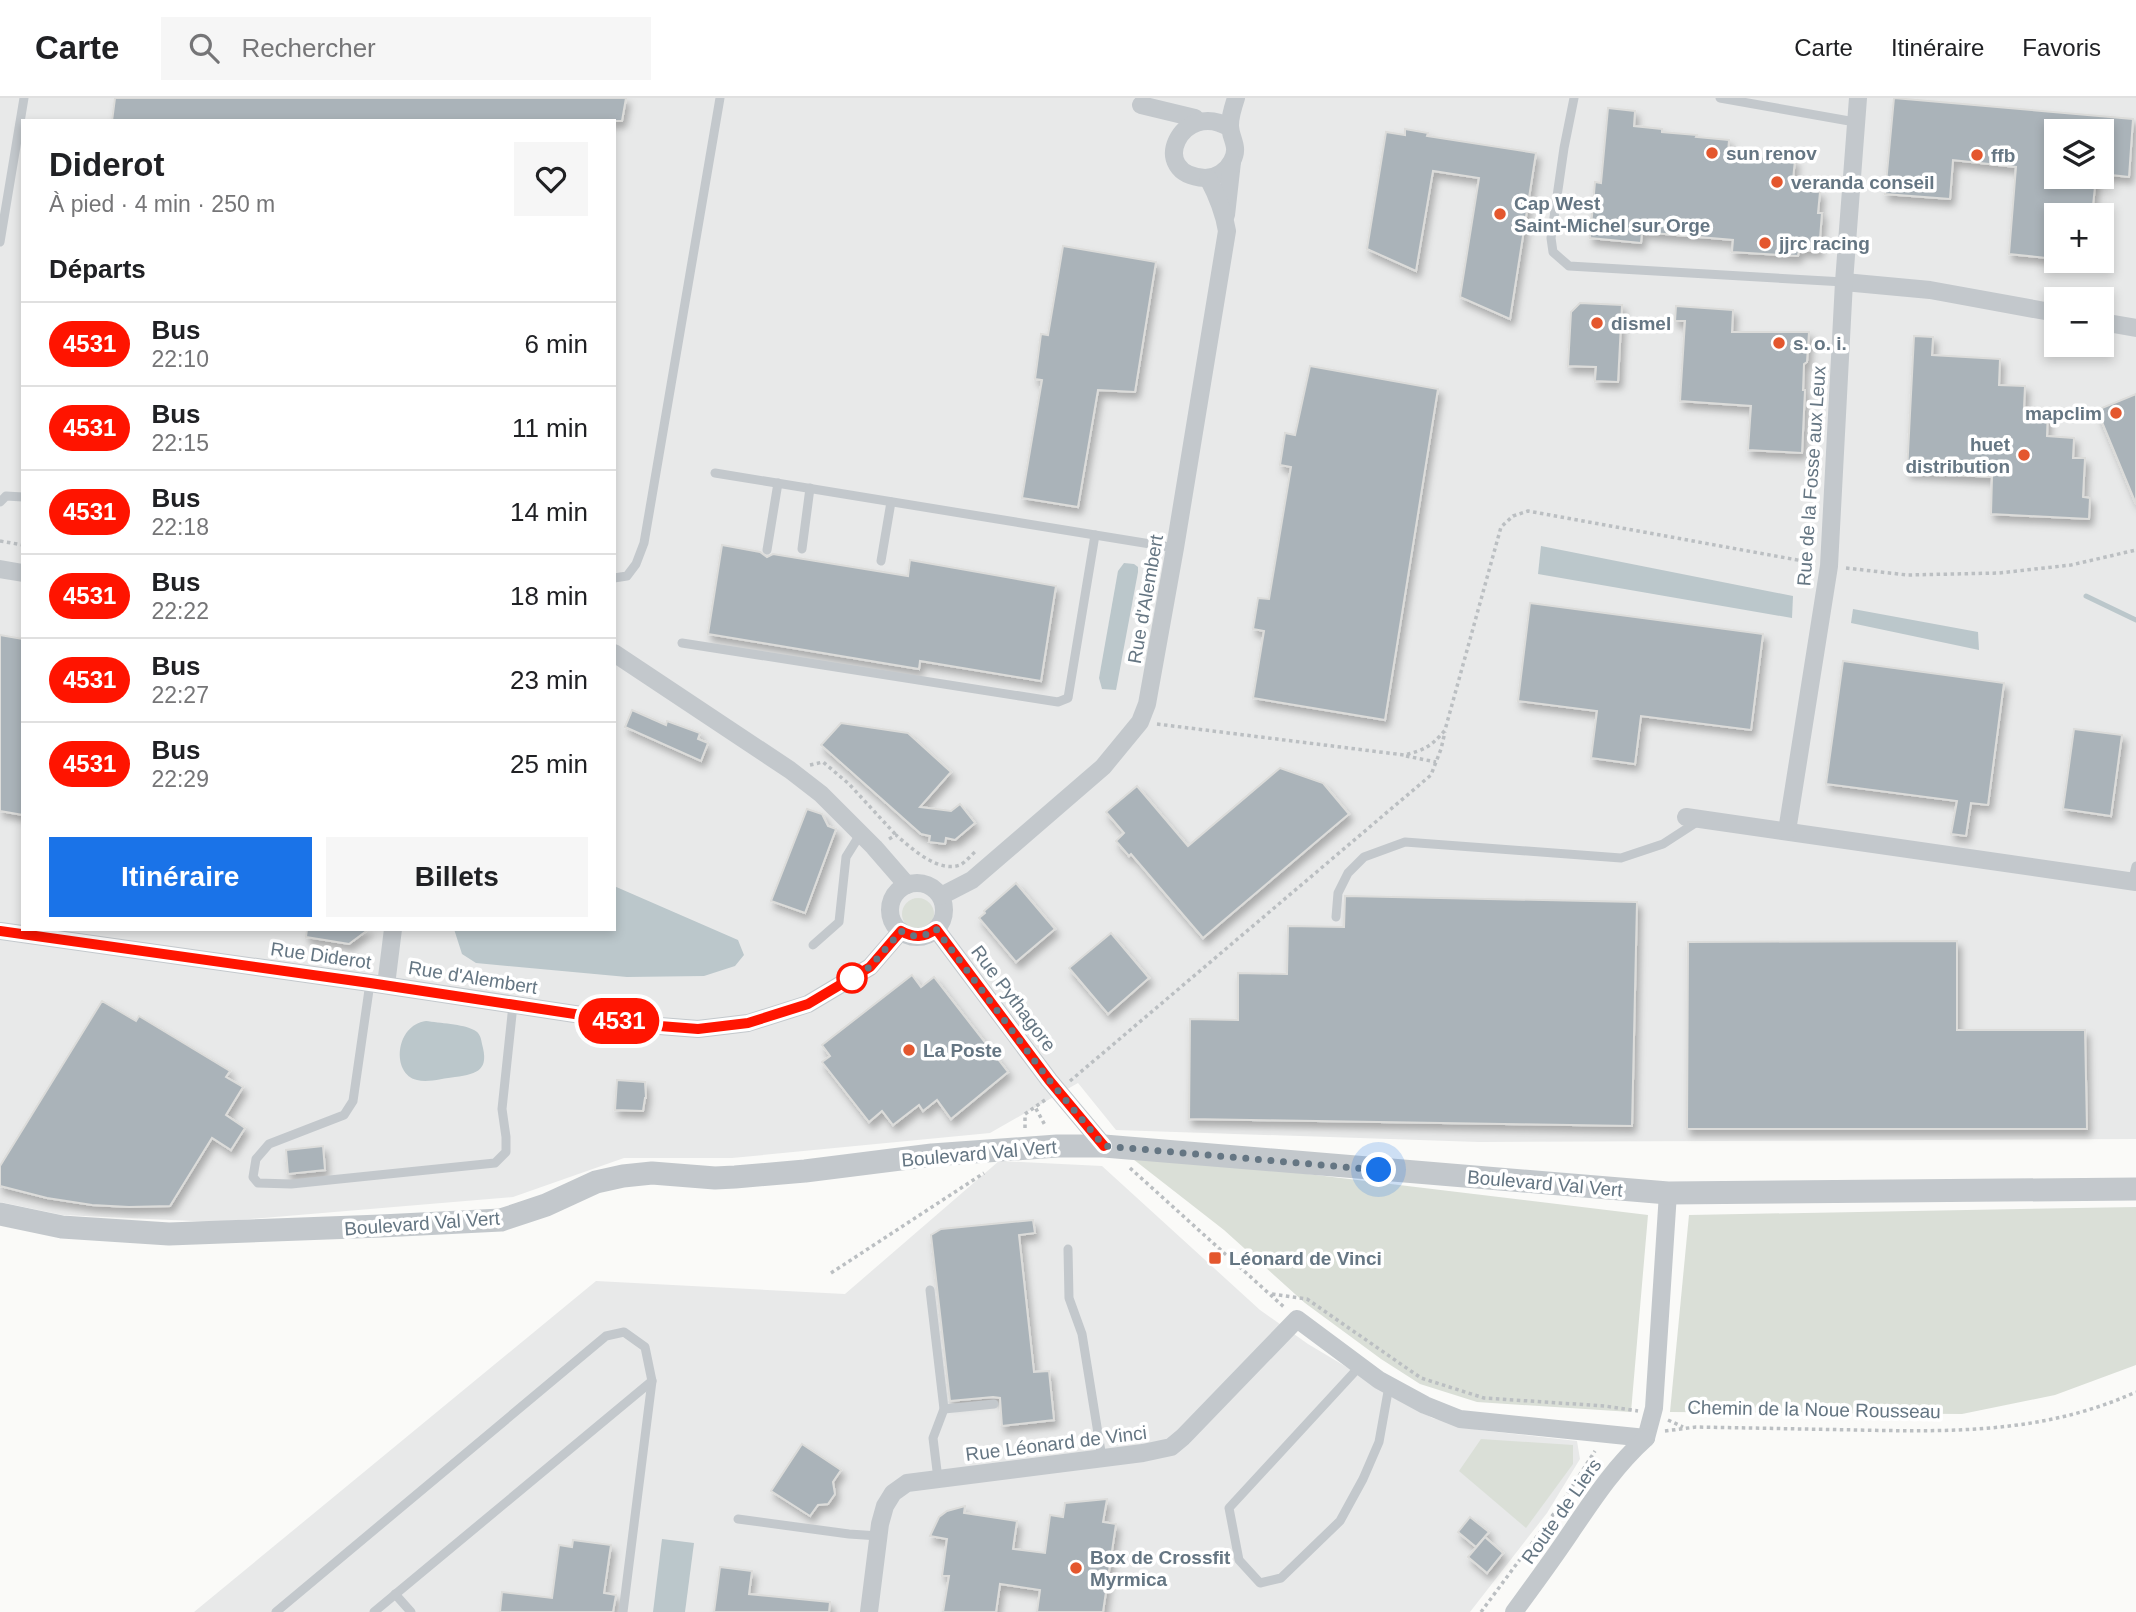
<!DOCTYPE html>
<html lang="fr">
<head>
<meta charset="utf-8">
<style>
	:root { --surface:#fff; --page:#f6f6f6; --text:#202124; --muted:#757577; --line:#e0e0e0; --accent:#1a73e8 }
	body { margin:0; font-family:Arial,sans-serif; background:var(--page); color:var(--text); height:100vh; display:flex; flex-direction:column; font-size:26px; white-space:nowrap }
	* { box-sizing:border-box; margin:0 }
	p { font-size:23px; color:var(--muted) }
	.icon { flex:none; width:38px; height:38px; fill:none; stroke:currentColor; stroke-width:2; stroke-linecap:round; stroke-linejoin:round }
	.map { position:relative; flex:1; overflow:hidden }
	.sheet { position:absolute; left:21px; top:21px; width:595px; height:812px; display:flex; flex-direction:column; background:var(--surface); border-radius:0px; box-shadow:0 4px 10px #0003 }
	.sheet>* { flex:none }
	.badge { padding:0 14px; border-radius:23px; font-size:24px; line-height:46px }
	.tools { position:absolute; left:2044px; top:21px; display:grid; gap:14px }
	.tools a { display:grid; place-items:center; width:70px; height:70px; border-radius:0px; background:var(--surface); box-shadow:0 4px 10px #0003; font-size:35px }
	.you { position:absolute; width:35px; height:35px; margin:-18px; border:5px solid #fff; border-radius:50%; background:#1a73e8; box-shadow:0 0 0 10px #1a73e833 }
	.map>.badge { position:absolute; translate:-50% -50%; box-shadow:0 0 0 4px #fff }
	h2 { padding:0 28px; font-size:26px; line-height:63px }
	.round { display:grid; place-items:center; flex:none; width:74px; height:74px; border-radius:0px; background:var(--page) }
	.head { display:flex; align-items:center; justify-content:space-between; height:119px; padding:0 28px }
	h1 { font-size:33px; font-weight:600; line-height:52px }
	.button { display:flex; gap:14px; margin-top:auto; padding:14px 28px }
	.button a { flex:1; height:80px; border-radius:0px; background:var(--accent); color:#fff; font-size:28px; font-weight:600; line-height:80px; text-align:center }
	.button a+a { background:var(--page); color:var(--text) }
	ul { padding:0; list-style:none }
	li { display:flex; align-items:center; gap:21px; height:84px; padding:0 28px; border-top:2px solid var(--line) }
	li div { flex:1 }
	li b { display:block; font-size:26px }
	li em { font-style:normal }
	li .badge { min-width:77px; font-weight:700; text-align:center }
	header { display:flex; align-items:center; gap:42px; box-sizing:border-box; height:98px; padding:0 35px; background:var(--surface); border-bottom:2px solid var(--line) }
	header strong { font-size:33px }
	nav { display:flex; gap:38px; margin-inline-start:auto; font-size:24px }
	.search { width:490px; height:63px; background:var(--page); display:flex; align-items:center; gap:18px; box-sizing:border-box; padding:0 24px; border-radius:0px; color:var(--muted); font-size:26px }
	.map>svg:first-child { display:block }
	.built { fill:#e8e9e9; fill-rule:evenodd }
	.green { fill:#dadfd7 }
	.water { fill:#bbc7cb }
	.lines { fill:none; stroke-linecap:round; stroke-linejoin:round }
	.stream { stroke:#bbc7cb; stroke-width:5 }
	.building { fill:#aab3b9; stroke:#dcdcda; stroke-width:2; filter:url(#shadow) }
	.path { stroke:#bbbfc2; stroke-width:3.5; stroke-dasharray:3.5 3.5; stroke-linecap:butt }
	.service { stroke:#c3c8cc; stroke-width:9 }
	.minor { stroke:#c3c8cc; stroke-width:18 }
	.tertiary { stroke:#c3c8cc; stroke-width:23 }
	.line-casing { stroke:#fff; stroke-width:16 }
	.line { stroke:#ff1400; stroke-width:10 }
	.walk { stroke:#657683; stroke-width:7; stroke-dasharray:0 12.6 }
	.poi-dot { fill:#e4572e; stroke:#fff; stroke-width:2.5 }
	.stop-dot { fill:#fff; stroke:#ff1400; stroke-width:3.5 }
	.labels { text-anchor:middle; stroke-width:7; stroke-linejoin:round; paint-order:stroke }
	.poi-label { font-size:19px; font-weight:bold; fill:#657683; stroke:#fff; text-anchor:start }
	.street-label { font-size:19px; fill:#657683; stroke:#fff }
</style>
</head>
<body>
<header>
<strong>Carte</strong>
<div class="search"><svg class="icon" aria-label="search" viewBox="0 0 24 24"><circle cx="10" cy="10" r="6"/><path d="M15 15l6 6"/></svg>Rechercher</div>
<nav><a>Carte</a><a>Itinéraire</a><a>Favoris</a></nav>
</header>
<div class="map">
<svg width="2136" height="1514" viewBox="0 0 2136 1514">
	<defs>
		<filter id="shadow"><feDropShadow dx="3.5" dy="6" stdDeviation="3.5" flood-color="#0004"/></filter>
	</defs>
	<rect width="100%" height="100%" fill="#fafaf8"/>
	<!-- built -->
	<g class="built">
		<path d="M0 0H2136V1041L1479 1044 1116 1032 1078 985 990 1035 732 1060H624L513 1099 215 1124 62 1117 0 1104ZM23 23H614V831H23ZM2056 33H2102V79H2056ZM2056 117H2102V163H2056ZM2056 201H2102V247H2056Z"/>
		<polygon points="999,1063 1102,1068 1260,1212 1308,1246 1432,1320 1479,1332 1577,1343 1580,1361 1547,1415 1470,1514 194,1514 596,1183 845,1196"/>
	</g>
	<!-- green -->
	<g class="green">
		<circle cx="918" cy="816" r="16"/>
		<polygon points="1124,1054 1648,1117 1631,1314 1477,1304 1420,1286 1381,1261 1305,1205 1224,1132"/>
		<polygon points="2136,1109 2136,1267 2055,1297 1962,1316 1670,1314 1689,1117"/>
		<polygon points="1481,1341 1573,1347 1573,1366 1526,1430 1459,1373"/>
	</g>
	<!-- water -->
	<g class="water">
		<polygon points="1541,448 1793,498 1792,520 1538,476"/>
		<polygon points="1124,465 1134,466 1138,469 1138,474 1116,592 1102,591 1099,580 1118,473"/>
		<polygon points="1853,511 1978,534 1979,552 1851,525"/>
		<polygon points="614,788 738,842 744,857 735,868 704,878 627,879 476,865 462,856 454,831 614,831"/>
		<path d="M426 923C439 925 463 926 474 932 480 935 481 940 482 946 489 971 479 976 455 979 444 980 428 985 417 982 391 976 395 927 426 923Z"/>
		<polygon points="662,1441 694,1445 685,1514 653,1514"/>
	</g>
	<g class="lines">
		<!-- stream -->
		<polyline class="stream" points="2086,498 2136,522"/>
	</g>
	<!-- building -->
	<g class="building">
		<polygon points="115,0 626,0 622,23 112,23"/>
		<polygon points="1894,0 2133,21 2129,79 2102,76 2102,33 2056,33 2056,79 2096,79 2092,117 2056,117 2056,161 2009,156 2016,69 1953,62 1950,101 1885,96"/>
		<polygon points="1608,10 1635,13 1634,28 1662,31 1662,34 1697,37 1696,39 1729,42 1728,55 1795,62 1792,91 1820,94 1818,115 1822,115 1819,153 1799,152 1798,158 1732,154 1733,142 1642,134 1641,145 1590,140 1595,84 1601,85"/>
		<polygon points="1405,31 1428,35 1427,38 1536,55 1510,221 1460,199 1479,80 1433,73 1416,173 1367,151 1386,34 1405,37"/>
		<polygon points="1063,148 1156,164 1135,294 1098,292 1078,409 1022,400 1042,282 1035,281 1041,236 1048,237"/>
		<polygon points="1580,205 1622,207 1618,284 1595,283 1596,269 1568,268 1571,214"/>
		<polygon points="1676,208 1733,212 1732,234 1809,234 1807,264 1804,266 1803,292 1805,292 1802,355 1748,352 1751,308 1680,303 1685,223 1675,223"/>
		<polygon points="1914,238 1933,239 1932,257 2000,261 1999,287 2025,288 2024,310 2048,311 2047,338 2074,340 2073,360 2085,360 2083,399 2090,400 2089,421 1991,416 1992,379 1907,374"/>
		<polygon points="1310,268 1438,291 1385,622 1253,600 1264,533 1253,531 1258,500 1269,501 1291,369 1280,367 1285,335 1295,337"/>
		<polygon points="2136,296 2136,406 2097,312"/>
		<polygon points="722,447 760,454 767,459 773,456 908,478 910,462 1056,488 1041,583 920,563 919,571 708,536"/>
		<polygon points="1530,505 1763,536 1751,632 1641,618 1635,666 1591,660 1597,613 1518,603"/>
		<polygon points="0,537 23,541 23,717 0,713"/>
		<polygon points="1843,563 2004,585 1988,707 1971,705 1966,738 1951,736 1957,703 1826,686"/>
		<polygon points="632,612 666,627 667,623 700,635 698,641 708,645 701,663 625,629"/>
		<polygon points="841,625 908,635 951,674 920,709 951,713 960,706 975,725 955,742 946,740 945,746 929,744 930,738 921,736 821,647"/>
		<polygon points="2074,631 2122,637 2111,718 2063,711"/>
		<polygon points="1280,670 1323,685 1349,716 1203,840 1131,756 1129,758 1116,743 1124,735 1106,714 1137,688 1188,748"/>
		<polygon points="807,711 822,716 828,728 836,731 805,815 771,803"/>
		<polygon points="1016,785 1055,831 1016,864 979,820 985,815 984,813"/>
		<polygon points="1345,798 1637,804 1632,1028 1189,1021 1190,921 1238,922 1238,875 1287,876 1288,828 1344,829"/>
		<polygon points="307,831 369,831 349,846 306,839"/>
		<polygon points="1111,835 1149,880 1108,916 1069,870"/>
		<polygon points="1957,843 1957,932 2085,932 2087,1031 1687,1031 1688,844"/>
		<polygon points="912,877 921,889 934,879 1008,974 951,1021 937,1002 923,1013 919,1007 893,1027 882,1013 869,1024 822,964 830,958 822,947"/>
		<polygon points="102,903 136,923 139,918 230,973 226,979 243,989 226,1017 245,1030 231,1052 212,1040 170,1108 129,1109 92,1107 47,1100 0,1088 0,1068"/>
		<polygon points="617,982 645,984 646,1000 645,1000 643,1013 615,1012"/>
		<polygon points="323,1048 325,1072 288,1076 286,1052"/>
		<polygon points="1033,1122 1035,1135 1019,1137 1034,1274 1049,1273 1054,1322 1002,1328 1000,1300 993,1299 950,1303 931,1137 941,1131"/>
		<polygon points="802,1346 841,1372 833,1384 835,1396 828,1406 818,1407 810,1418 771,1393"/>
		<polygon points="1107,1401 1103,1424 1116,1426 1103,1514 1037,1514 1040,1492 1000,1486 996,1514 943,1514 949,1478 942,1478 947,1441 930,1438 939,1419 947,1413 965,1408 964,1415 1017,1423 1013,1451 1045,1455 1050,1417 1063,1419 1065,1405"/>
		<polygon points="1470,1419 1489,1434 1476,1449 1458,1434"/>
		<polygon points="1485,1439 1503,1455 1487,1475 1468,1459"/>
		<polygon points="573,1442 611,1447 604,1495 616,1497 613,1514 500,1514 502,1494 552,1500 559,1447 572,1449"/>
		<polygon points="720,1469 752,1473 749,1496 830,1504 829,1514 714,1514"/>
	</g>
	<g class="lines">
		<!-- path -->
		<g class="path">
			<polyline points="0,443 23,447"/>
			<polyline points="1846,470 1907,477 1999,475 2071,467 2136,452"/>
			<path d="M1157 626 1404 657C1424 652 1431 649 1445 632L1501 429 1513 418 1528 413 1814 465"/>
			<polyline points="1406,658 1436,664"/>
			<polyline points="810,667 823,664 849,686 896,737"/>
			<path d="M889 741 896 737C911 750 938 775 960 767 966 764 972 756 977 752"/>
			<polyline points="1070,983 1431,677 1441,651 1445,634"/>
			<polyline points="1045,1002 1035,1009 1046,1029"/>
			<polyline points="1025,1030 1025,1016 1035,1009"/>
			<polyline points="1130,1070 1285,1210"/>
			<polyline points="831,1175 984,1075"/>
			<polyline points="1272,1196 1307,1201 1421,1280 1484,1300 1605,1308 1638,1313"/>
			<polyline points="1668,1322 1683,1329"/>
			<path d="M1665 1333 1696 1329C1750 1330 1804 1331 1857 1332 1955 1334 2045 1335 2136 1294"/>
			<polyline points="1481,1514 1561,1406 1595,1353"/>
		</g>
		<!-- service -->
		<g class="service">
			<polyline points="1574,0 1564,50 1551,140 1553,154 1569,168 1844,184"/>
			<polyline points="1720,0 1855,24"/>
			<polyline points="0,144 24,0"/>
			<polyline points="715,375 1175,450"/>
			<polyline points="0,404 6,398 23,399"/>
			<polyline points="802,451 810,390"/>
			<polyline points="767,452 778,385"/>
			<polyline points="881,463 891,404"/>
			<polyline points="614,480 627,478 636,466 644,445 720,0"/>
			<polyline points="682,545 1058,604 1068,600 1095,437"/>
			<polyline points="2132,784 2136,768"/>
			<polyline points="1336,819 1338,795 1348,775 1364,759 1405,744 1621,760 1663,746 1700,722"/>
			<polyline points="813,847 839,824 846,759 861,735"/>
			<polyline points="370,885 353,1003 344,1017 269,1046 256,1061 253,1079 258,1085 291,1086 495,1065 506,1054 506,1039 502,1011 513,907"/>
			<polyline points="1068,1151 1069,1200 1082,1236 1102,1360"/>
			<polyline points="930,1192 944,1311 933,1340 938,1381"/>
			<polyline points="1360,1268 1229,1410 1239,1462 1260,1485 1281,1480 1340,1423 1363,1381 1379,1344 1389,1288"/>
			<polyline points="944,1311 994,1306"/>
			<polyline points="738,1421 849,1436 879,1438"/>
			<polyline points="395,1496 411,1514"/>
			<polyline points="276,1514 606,1238 624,1234 645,1249 652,1283 623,1514"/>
			<polyline points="374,1514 652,1283"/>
		</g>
		<!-- minor -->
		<g class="minor">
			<polyline points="1141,7 1195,20"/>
			<path d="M1230 30C1181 0 1146 77 1205 80 1216 80 1227 73 1232 63 1240 48 1230 41 1230 27 1230 18 1233 9 1236 0"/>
			<polyline points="1226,117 1232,64"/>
			<polyline points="1844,184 1930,192 2056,215"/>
			<polyline points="2102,224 2136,230"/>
			<polyline points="0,471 23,475"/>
			<polyline points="614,555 790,672 821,696 874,749 907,787"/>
			<polyline points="1686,719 2136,784"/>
			<polyline points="1787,733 1829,468 1844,184 1858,0"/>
			<circle cx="917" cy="812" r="27"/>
			<path d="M941 798 972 782 1103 669 1140 624 1147 606 1175 450 1227 133C1224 114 1217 97 1208 80"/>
			<polyline points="936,831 1049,982 1104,1048"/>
			<polyline points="0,833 370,885 647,927 698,931 748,925 808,906 870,869 901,833"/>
			<polyline points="386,887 393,831"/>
			<polyline points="1646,1340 1654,1310 1668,1095"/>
			<polyline points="869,1514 880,1426 885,1408 893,1395 907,1385 1143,1355 1171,1349 1183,1339 1297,1221 1379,1282 1425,1307 1460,1321 1646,1340"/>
			<path d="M1514 1514C1533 1488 1553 1461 1571 1434 1594 1400 1615 1368 1646 1340"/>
		</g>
		<!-- tertiary -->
		<polyline class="tertiary" points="0,1116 62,1129 169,1136 381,1128 501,1122 546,1107 596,1084 623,1078 652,1075 715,1080 735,1079 805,1073 932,1057 1057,1048 1104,1048 1668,1095 2136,1091"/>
	</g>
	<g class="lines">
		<defs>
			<path id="line" d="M0 833 370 885 647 927 698 931 748 925 808 906 870 869 901 833C914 840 924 840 936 831L1049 982 1104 1048"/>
		</defs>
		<!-- line casing -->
		<use href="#line" class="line-casing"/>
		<!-- line -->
		<use href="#line" class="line"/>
		<!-- walk -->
		<path class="walk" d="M852 880 849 881 870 869 901 833C914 840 924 840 936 831L1049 982 1104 1048 1379 1072"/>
	</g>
	<!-- markers -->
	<g class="poi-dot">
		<circle cx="1712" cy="55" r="7"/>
		<circle cx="1977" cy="57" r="7"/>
		<circle cx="1777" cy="84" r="7"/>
		<circle cx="1500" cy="116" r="7"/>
		<circle cx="1765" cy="145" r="7"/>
		<circle cx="1597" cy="225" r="7"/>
		<circle cx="1779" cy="245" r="7"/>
		<circle cx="2116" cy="315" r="7"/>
		<circle cx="2024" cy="357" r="7"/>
		<circle cx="909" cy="952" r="7"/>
		<rect x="1208" y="1153" width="14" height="14" rx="3.5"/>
		<circle cx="1076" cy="1470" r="7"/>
	</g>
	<circle class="stop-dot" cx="852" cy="880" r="14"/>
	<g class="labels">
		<!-- poi labels -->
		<g class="poi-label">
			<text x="1726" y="62">sun renov</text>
			<text x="1991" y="64">ffb</text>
			<text x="1791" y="91">veranda conseil</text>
			<text x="1514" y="112">Cap West<tspan x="1514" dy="22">Saint-Michel sur Orge</tspan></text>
			<text x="1779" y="152">jjrc racing</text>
			<text x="1611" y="232">dismel</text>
			<text x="1793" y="252">s. o. i.</text>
			<text x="2102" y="322" text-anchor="end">mapclim</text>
			<text x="2010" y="353" text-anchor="end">huet<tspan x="2010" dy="22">distribution</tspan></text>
			<text x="923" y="959">La Poste</text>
			<text x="1229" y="1167">Léonard de Vinci</text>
			<text x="1090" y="1466">Box de Crossfit<tspan x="1090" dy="22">Myrmica</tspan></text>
		</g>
		<!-- street labels -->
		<g class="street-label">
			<text transform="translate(1811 378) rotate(-86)" y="7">Rue de la Fosse aux Leux</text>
			<text transform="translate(1145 501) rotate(-80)" y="7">Rue d'Alembert</text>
			<text transform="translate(321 857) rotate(8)" y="7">Rue Diderot</text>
			<text transform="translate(473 879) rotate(9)" y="7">Rue d'Alembert</text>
			<text transform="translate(1014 900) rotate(53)" y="7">Rue Pythagore</text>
			<text transform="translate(979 1055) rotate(-5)" y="7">Boulevard Val Vert</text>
			<text transform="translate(1545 1085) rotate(5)" y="7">Boulevard Val Vert</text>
			<text transform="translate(422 1125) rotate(-4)" y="7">Boulevard Val Vert</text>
			<text transform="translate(1814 1311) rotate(1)" y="7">Chemin de la Noue Rousseau</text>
			<text transform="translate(1056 1345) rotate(-7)" y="7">Rue Léonard de Vinci</text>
			<text transform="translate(1561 1413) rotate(-55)" y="7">Route de Liers</text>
		</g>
	</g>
</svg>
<div class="tools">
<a><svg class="icon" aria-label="layers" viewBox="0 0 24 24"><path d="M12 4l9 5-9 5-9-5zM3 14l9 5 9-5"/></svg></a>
<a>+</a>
<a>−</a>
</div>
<div class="you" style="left:1379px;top:1072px"></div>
<b class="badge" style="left:619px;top:923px;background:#ff1400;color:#fff">4531</b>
<section class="sheet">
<div class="head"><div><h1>Diderot</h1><p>À pied · 4 min · 250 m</p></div><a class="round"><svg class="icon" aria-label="heart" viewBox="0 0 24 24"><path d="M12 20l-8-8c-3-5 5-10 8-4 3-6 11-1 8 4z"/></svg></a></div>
<h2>Départs</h2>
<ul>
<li><span class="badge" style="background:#ff1400;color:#fff">4531</span><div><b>Bus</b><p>22:10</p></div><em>6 min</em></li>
<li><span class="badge" style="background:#ff1400;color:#fff">4531</span><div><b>Bus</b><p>22:15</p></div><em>11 min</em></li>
<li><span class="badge" style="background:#ff1400;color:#fff">4531</span><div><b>Bus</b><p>22:18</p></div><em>14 min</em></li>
<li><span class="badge" style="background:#ff1400;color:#fff">4531</span><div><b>Bus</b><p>22:22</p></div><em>18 min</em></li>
<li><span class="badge" style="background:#ff1400;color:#fff">4531</span><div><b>Bus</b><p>22:27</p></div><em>23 min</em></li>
<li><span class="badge" style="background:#ff1400;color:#fff">4531</span><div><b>Bus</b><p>22:29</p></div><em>25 min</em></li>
</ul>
<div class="button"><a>Itinéraire</a><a>Billets</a></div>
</section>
</div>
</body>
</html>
